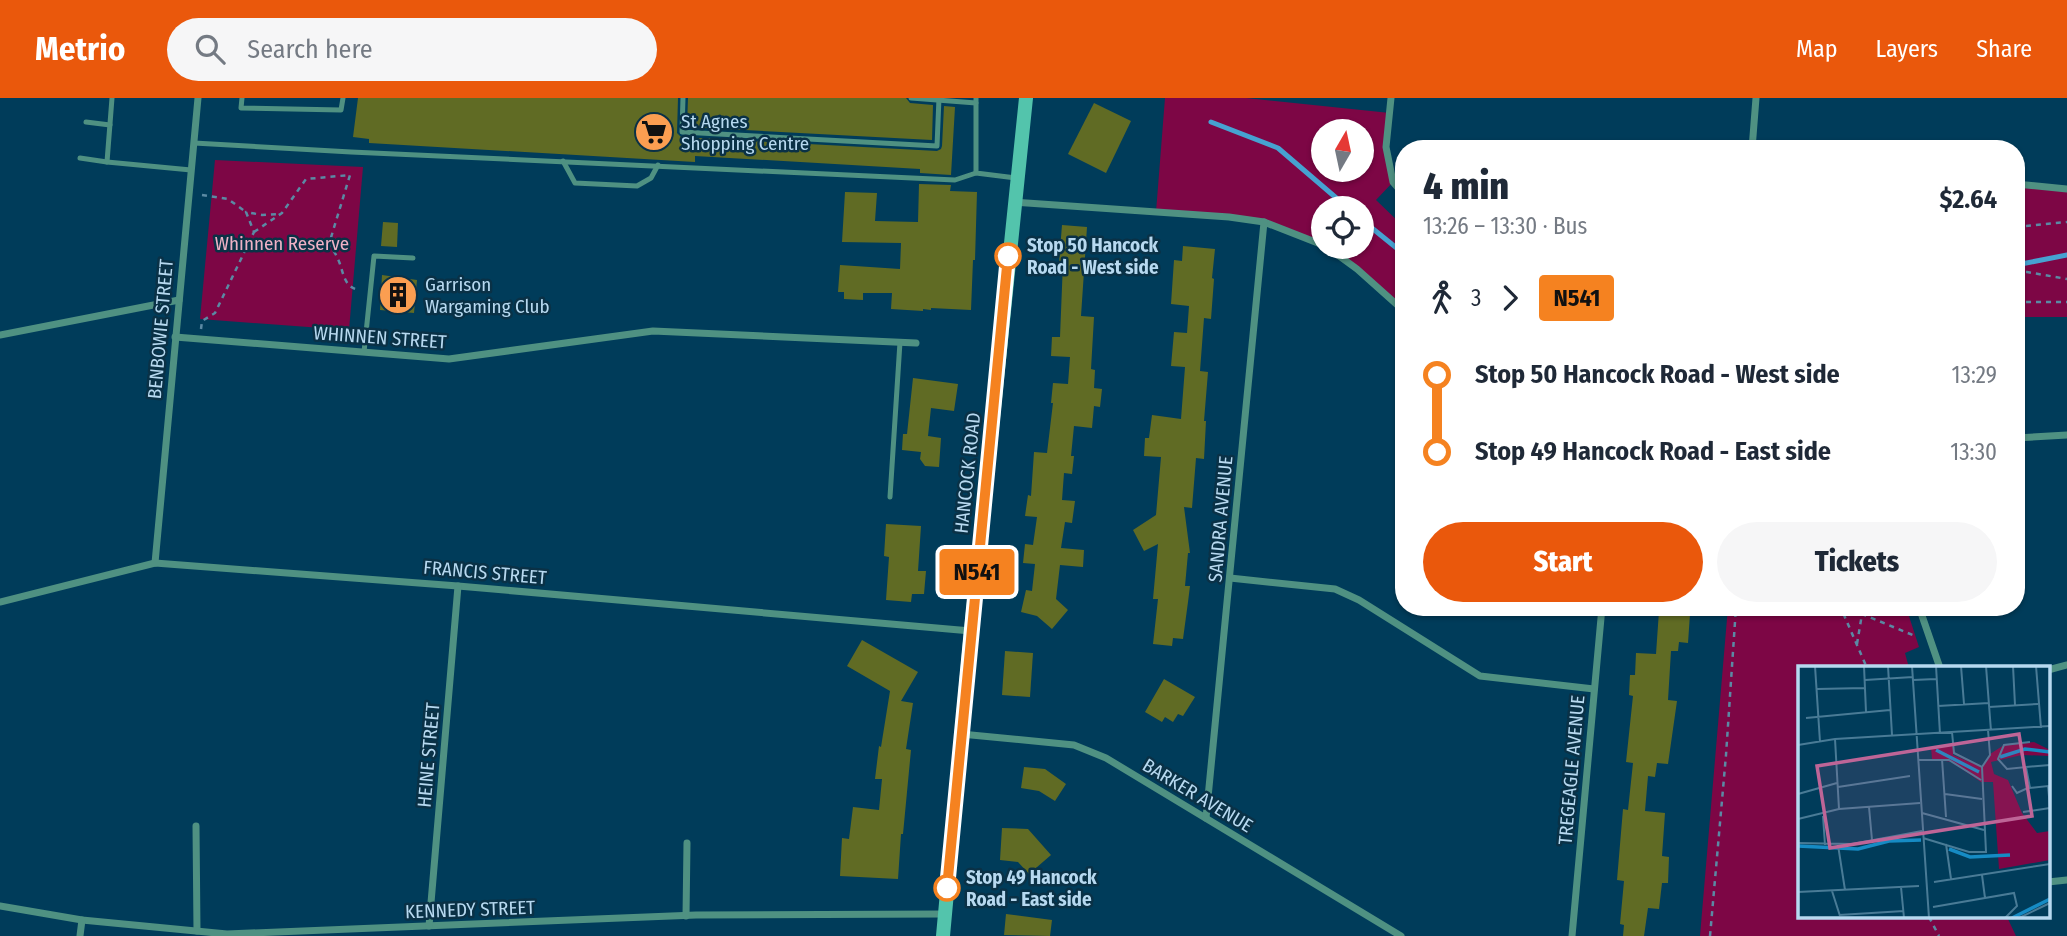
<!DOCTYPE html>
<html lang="en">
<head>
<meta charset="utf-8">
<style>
	:root { --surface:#fff; --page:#f6f6f7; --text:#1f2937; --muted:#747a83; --accent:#ea580c }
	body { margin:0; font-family:"Fira Sans Condensed",sans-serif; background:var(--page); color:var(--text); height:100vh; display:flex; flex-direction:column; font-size:26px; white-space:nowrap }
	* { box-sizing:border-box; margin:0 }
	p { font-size:23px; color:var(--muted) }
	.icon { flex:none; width:38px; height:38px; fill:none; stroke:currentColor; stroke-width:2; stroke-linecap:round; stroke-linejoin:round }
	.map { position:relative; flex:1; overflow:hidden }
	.panel { position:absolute; left:1395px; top:42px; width:630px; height:476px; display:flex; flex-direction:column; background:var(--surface); border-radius:28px; box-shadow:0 2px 5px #0004 }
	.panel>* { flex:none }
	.badge { padding:0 14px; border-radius:5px; font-size:24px; line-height:46px }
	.needle { width:46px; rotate:9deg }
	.controls { position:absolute; left:1311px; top:21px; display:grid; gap:14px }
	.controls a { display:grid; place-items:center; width:63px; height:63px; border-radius:50%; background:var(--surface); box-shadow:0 2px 5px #0004; font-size:35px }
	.map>.badge { position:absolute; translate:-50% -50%; box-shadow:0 0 0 4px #fff }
	.legs { display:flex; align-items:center; gap:10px; height:77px; padding:0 28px; font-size:23px }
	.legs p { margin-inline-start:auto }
	.summary { display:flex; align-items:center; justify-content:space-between; height:119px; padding:0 28px }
	h1 { font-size:38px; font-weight:800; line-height:52px }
	.primary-button { display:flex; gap:14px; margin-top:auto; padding:14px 28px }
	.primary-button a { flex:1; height:80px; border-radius:42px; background:var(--accent); color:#fff; font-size:28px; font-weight:800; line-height:80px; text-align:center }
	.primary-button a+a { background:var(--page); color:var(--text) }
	ul { padding:0 28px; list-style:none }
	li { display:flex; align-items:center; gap:24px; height:77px; font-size:26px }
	li i { display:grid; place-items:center; width:10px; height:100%; margin:0 9px; background:currentColor }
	li i::after { content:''; width:18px; height:18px; margin:-9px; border:5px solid; border-radius:50%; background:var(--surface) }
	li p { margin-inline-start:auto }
	li:first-child i { background:linear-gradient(#0000 50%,currentColor 0) }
	li:last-child i { background:linear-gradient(currentColor 50%,#0000 0) }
	header { display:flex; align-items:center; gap:42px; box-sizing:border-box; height:98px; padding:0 35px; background:var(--accent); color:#fff }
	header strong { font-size:33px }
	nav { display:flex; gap:38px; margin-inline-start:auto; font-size:24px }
	.search { width:490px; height:63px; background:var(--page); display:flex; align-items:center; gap:18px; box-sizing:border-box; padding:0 24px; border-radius:38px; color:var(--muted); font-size:26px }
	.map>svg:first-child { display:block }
	.green { fill:#7d0645; fill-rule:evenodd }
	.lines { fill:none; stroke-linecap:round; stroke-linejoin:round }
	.stream { stroke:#46a2d1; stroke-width:5 }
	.building { fill:#606b24 }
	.path { stroke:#5b8aa4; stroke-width:2.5; stroke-dasharray:5 5; stroke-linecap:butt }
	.service { stroke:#4f9182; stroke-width:5 }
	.minor { stroke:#4f9182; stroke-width:7 }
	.secondary { stroke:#53c4ac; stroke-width:14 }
	.line-1-casing { stroke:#fff; stroke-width:16 }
	.line-1 { stroke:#f58220; stroke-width:10 }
	.stop-1-dot { fill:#fff; stroke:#f58220; stroke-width:3.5 }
	.labels { text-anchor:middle; stroke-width:5; stroke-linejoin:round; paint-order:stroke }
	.poi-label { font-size:19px; fill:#b7d9f0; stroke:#0a3146; text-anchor:start }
	.park-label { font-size:19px; fill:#efb2c6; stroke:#0a3146 }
	.stop-label { font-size:19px; font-weight:bold; fill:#b7d9f0; stroke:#0a3146; text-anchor:start }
	.street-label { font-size:19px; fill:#b7d9f0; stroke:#0a3146 }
	.inset-river { fill:none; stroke:#168bc4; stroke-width:3.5 }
	.inset-road { fill:none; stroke:#497b96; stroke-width:2 }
	.view { fill:#be6597; fill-opacity:0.15; stroke:#be6597; stroke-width:3.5 }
	.inset-edge { fill:none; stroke:#b7d9f0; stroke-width:3.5 }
</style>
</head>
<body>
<header>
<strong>Metrio</strong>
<div class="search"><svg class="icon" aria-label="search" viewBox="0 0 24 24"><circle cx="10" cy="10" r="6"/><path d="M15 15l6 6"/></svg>Search here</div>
<nav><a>Map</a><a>Layers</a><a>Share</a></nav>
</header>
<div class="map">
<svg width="2067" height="838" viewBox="0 0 2067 838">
	<rect width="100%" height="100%" fill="#003c5a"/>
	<!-- green -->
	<g class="green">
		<path d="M1165 0H1246L1390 15 1386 49 1393 84 1376 102 1403 128V213L1327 149H1362V110H1323V147L1264 124 1156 114ZM1323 33H1362V72H1323Z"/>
		<polygon points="215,62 363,69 349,232 200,221"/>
		<polygon points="2016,86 2067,91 2067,219 2016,219"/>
		<polygon points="1728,509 1906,509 1919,549 1905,555 1909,570 1799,570 1799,819 2007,819 2016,838 1700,838"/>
	</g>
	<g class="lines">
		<!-- stream -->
		<g class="stream">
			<polyline points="1211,24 1278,50 1348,110"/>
			<polyline points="1362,122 1404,156"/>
			<polyline points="2016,167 2067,157"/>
		</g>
	</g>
	<!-- building -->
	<g class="building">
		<polygon points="358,0 678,0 677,35 681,39 937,53 941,51 942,48 944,8 955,9 951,77 920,75 920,71 695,58 695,64 369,45 369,41 353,39"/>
		<polygon points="688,0 906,0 910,5 933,7 932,42 687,29"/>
		<polygon points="1094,5 1131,23 1106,75 1068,56"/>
		<polygon points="919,86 951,87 950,93 977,94 975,162 973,162 971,212 931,210 931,212 923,211 923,213 891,211 892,195 863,195 863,202 844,201 844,194 838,194 840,167 900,171 901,145 842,144 845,94 877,95 875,123 918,124"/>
		<polygon points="383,124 398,125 397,149 381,148"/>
		<polygon points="1062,127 1087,129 1081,218 1094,219 1091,271 1095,272 1094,290 1102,291 1100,309 1094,308 1092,330 1074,328 1071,358 1074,358 1072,376 1064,375 1062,402 1075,403 1072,425 1065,424 1061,450 1084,452 1083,469 1060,467 1056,501 1068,512 1052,531 1037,518 1021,514 1026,492 1032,493 1035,466 1023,465 1025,446 1033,447 1037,419 1025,418 1028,397 1031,398 1034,354 1047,355 1053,305 1051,305 1053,285 1068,286 1070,259 1051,258 1052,239 1060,239 1063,164 1059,164"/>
		<polygon points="1183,148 1215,151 1212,180 1214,181 1211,221 1204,220 1200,273 1208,274 1204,323 1206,323 1204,361 1196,360 1192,410 1184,409 1190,455 1188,455 1185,488 1190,488 1188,504 1183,541 1173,540 1172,548 1153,546 1158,501 1153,501 1158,446 1144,453 1133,432 1156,417 1161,359 1144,358 1145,340 1149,340 1152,317 1181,321 1185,269 1171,268 1174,234 1187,235 1189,208 1171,206 1174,162 1182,163"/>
		<polygon points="382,177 417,182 414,215 380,212"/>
		<polygon points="913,280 958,286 954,313 931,310 928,338 941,340 939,369 925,368 920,361 921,354 902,352 903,336 907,336"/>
		<polygon points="886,426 921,428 918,473 926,473 924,496 912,496 911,504 886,502 889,459 884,458"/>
		<polygon points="1659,513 1690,516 1688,545 1679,544 1678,553 1671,553 1668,602 1677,603 1668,666 1657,665 1655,679 1648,678 1645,713 1665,715 1662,758 1669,759 1668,785 1662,785 1659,811 1648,810 1644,838 1623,838 1624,827 1620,826 1624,783 1617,782 1623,711 1628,712 1633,665 1626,664 1633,598 1629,597 1630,577 1635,577 1636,555 1656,556"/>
		<polygon points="862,542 918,574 901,603 913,605 906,651 911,652 903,736 901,736 898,781 840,778 842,740 849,741 853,709 879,712 882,681 875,681 879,648 881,649 890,593 847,568"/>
		<polygon points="1005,553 1033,555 1030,599 1002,597"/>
		<polygon points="1164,581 1195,599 1183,618 1178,616 1173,624 1165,619 1162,624 1145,614"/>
		<polygon points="1024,669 1045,671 1066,686 1055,703 1039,693 1021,690"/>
		<polygon points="1002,730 1028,731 1051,757 1029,776 1018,764 1000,762"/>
		<polygon points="1006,816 1052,822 1050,838 1004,837"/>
	</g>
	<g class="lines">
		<!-- path -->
		<g class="path">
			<polyline points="202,97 228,101 246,114"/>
			<polyline points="2016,129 2067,124"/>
			<path d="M254 134 282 115 306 81 350 77 329 146C332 151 336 156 338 161 344 174 343 190 360 192"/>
			<polyline points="2016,174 2027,174 2067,181"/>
			<polyline points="2016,204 2067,204"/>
			<polyline points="201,231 202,223 215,215 254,134 246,114 262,117 280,116"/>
			<polyline points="1836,509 1844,517 1867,570"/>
			<polyline points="1857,546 1862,516 1915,538"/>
			<polyline points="1929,819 1939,838"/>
			<polyline points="1710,838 1726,657 1736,509"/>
		</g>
		<!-- service -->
		<g class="service">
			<polyline points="112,0 107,64 191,72"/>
			<polyline points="242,0 241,10 341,12 343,0"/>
			<polyline points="683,0 682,34 937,48 939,0"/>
			<polyline points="911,0 976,5"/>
			<polyline points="976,0 976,75 1016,80"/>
			<polyline points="86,24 110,27"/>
			<polyline points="194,45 351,54 955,82 976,75"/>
			<polyline points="80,60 107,64"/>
			<polyline points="563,63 575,85 637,88 651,80 658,67"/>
			<polyline points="364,254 374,158 413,160"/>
			<polyline points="890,399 900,244"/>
		</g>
		<!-- minor -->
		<g class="minor">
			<polyline points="1391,0 1386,49 1393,84 1404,97"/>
			<polyline points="1752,51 1756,0"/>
			<polyline points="2016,86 2067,91"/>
			<polyline points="1014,104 1229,119 1264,124 1323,147"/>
			<polyline points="1327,149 1357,171 1404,213"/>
			<polyline points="0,237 179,202"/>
			<polyline points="175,239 449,261 653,233 916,245"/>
			<polyline points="2016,340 2067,337"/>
			<polyline points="155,465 198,0"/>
			<polyline points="1230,480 1335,491 1359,502 1480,578 1594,591"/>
			<polyline points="0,504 155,465 458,488 971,533"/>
			<polyline points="1919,509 1940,570"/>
			<polyline points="2048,572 2067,567"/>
			<polyline points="961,636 1074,647 1106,660 1401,838"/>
			<polyline points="1206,720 1264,124"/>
			<polyline points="196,728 197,833"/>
			<polyline points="2048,784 2067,782"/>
			<polyline points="0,808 82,822 227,836 696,817 944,816"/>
			<polyline points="686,818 687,745"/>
			<polyline points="429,828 458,488"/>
			<polyline points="80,838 82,822"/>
			<polyline points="1572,838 1602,509"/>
		</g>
		<!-- secondary -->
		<polyline class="secondary" points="943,838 971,533 1026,0"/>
	</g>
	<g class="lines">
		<defs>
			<polyline id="line-1" points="947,790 1008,158"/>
		</defs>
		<!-- line-1 casing -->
		<use href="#line-1" class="line-1-casing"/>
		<!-- line-1 -->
		<use href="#line-1" class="line-1"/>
	</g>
	<!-- icons -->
	<defs>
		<symbol id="supermarket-disc" viewBox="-11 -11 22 22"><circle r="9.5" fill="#fb9e51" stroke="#0a3146"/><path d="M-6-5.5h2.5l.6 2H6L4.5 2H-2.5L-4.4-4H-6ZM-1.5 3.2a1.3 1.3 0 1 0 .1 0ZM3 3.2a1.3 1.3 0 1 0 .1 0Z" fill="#111"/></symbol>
		<symbol id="building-disc" viewBox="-11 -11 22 22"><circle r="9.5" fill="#fb9e51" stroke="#0a3146"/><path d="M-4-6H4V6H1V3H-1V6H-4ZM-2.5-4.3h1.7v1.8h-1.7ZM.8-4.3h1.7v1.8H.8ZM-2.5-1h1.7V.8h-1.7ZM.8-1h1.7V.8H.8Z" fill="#111"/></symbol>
	</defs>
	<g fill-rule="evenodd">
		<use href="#supermarket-disc" x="632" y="12" width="44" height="44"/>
		<use href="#building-disc" x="376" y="175" width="44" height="44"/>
	</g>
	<!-- markers -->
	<g class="stop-1-dot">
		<circle cx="1008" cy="158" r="12"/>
		<circle cx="947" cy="790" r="12"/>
	</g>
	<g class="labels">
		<!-- poi labels -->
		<g class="poi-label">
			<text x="681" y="30">St Agnes<tspan x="681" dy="22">Shopping Centre</tspan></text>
			<text x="425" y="193">Garrison<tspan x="425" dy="22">Wargaming Club</tspan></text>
		</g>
		<!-- park labels -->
		<g class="park-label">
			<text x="282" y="152">Whinnen Reserve</text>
		</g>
		<!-- stop labels -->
		<g class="stop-label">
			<text x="1027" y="154">Stop 50 Hancock<tspan x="1027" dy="22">Road - West side</tspan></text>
			<text x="966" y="786">Stop 49 Hancock<tspan x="966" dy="22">Road - East side</tspan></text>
		</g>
		<!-- street labels -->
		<g class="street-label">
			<text transform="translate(160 231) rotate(-85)" y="7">BENBOWIE STREET</text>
			<text transform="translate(380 239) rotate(4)" y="7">WHINNEN STREET</text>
			<text transform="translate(967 375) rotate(-84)" y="7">HANCOCK ROAD</text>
			<text transform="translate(1220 421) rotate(-85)" y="7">SANDRA AVENUE</text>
			<text transform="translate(485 474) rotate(5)" y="7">FRANCIS STREET</text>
			<text transform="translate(428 657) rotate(-85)" y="7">HEINE STREET</text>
			<text transform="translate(1571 672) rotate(-85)" y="7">TREGEAGLE AVENUE</text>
			<text transform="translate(1198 697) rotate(31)" y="7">BARKER AVENUE</text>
			<text transform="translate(470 811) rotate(-2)" y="7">KENNEDY STREET</text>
		</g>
	</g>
	<!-- overview -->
	<g transform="translate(1798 568)">
		<rect width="252" height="252" fill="#003c5a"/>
		<path d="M236 76 252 84V90L224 89 193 96 196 108 210 114 224 147 239 167 252 165V194L201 203 195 116H183L154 96 134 93 133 81 155 80V89L184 101 192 88 206 79Z" fill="#7d0645"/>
		<path class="inset-river" d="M138 84 181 106M202 91 227 83 252 86M0 180 60 183 91 175 123 174M151 183 172 191 212 189M214 252 252 233"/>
		<path class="inset-road" d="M17 0 22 76M66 0 68 46M90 0 94 69M114 0 131 252M138 0 142 68M163 0 166 38M188 0 193 65M215 0 217 39M238 0 243 62M67 14 115 11M115 14 138 13M19 23 67 22M140 40 191 37M191 41 240 38M8 52 92 44M154 66 156 87 184 101 192 89 190 64M37 73 41 143M232 76 206 79 200 93 209 103 228 101 232 122 250 120 252 141M0 79 37 73 252 60M144 93 148 151M121 94H151L183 114M228 101 252 99M214 120 219 127 232 121M40 121 112 110M0 128 39 117M147 128 184 133M71 141 74 174M225 146 252 142M124 147 186 164M25 150 27 179M0 153 41 143 122 137M125 172 171 186H188L184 101M0 177 54 178 124 165M148 178 153 213M40 179 47 224M184 209 187 232M136 216 252 198M103 221 106 252M34 225 42 250M0 226 121 220M135 241 216 227 219 240 207 252M41 249 106 245M221 252 252 237"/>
		<path class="view" d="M221 68 234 150 32 182 19 100Z"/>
		<rect width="252" height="252" class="inset-edge"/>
	</g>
</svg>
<div class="controls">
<a><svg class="needle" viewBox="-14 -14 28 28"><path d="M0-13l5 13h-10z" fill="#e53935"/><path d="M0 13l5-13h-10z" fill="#747a83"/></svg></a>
<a><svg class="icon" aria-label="locate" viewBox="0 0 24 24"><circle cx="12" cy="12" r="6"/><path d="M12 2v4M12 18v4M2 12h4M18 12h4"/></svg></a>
</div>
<b class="badge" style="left:977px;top:474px;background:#f58220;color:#111">N541</b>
<section class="panel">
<div class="summary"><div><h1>4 min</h1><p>13:26 – 13:30 · Bus</p></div><b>$2.64</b></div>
<div class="legs"><svg class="icon" aria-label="walk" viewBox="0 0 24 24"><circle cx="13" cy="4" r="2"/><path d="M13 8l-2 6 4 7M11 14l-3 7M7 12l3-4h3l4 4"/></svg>3<svg class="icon" aria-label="forward" viewBox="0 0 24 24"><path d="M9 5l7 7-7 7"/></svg><b class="badge" style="background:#f58220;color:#111">N541</b></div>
<ul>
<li><i style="color:#f58220"></i><b>Stop 50 Hancock Road - West side</b><p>13:29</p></li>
<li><i style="color:#f58220"></i><b>Stop 49 Hancock Road - East side</b><p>13:30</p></li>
</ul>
<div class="primary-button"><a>Start</a><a>Tickets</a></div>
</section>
</div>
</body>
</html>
